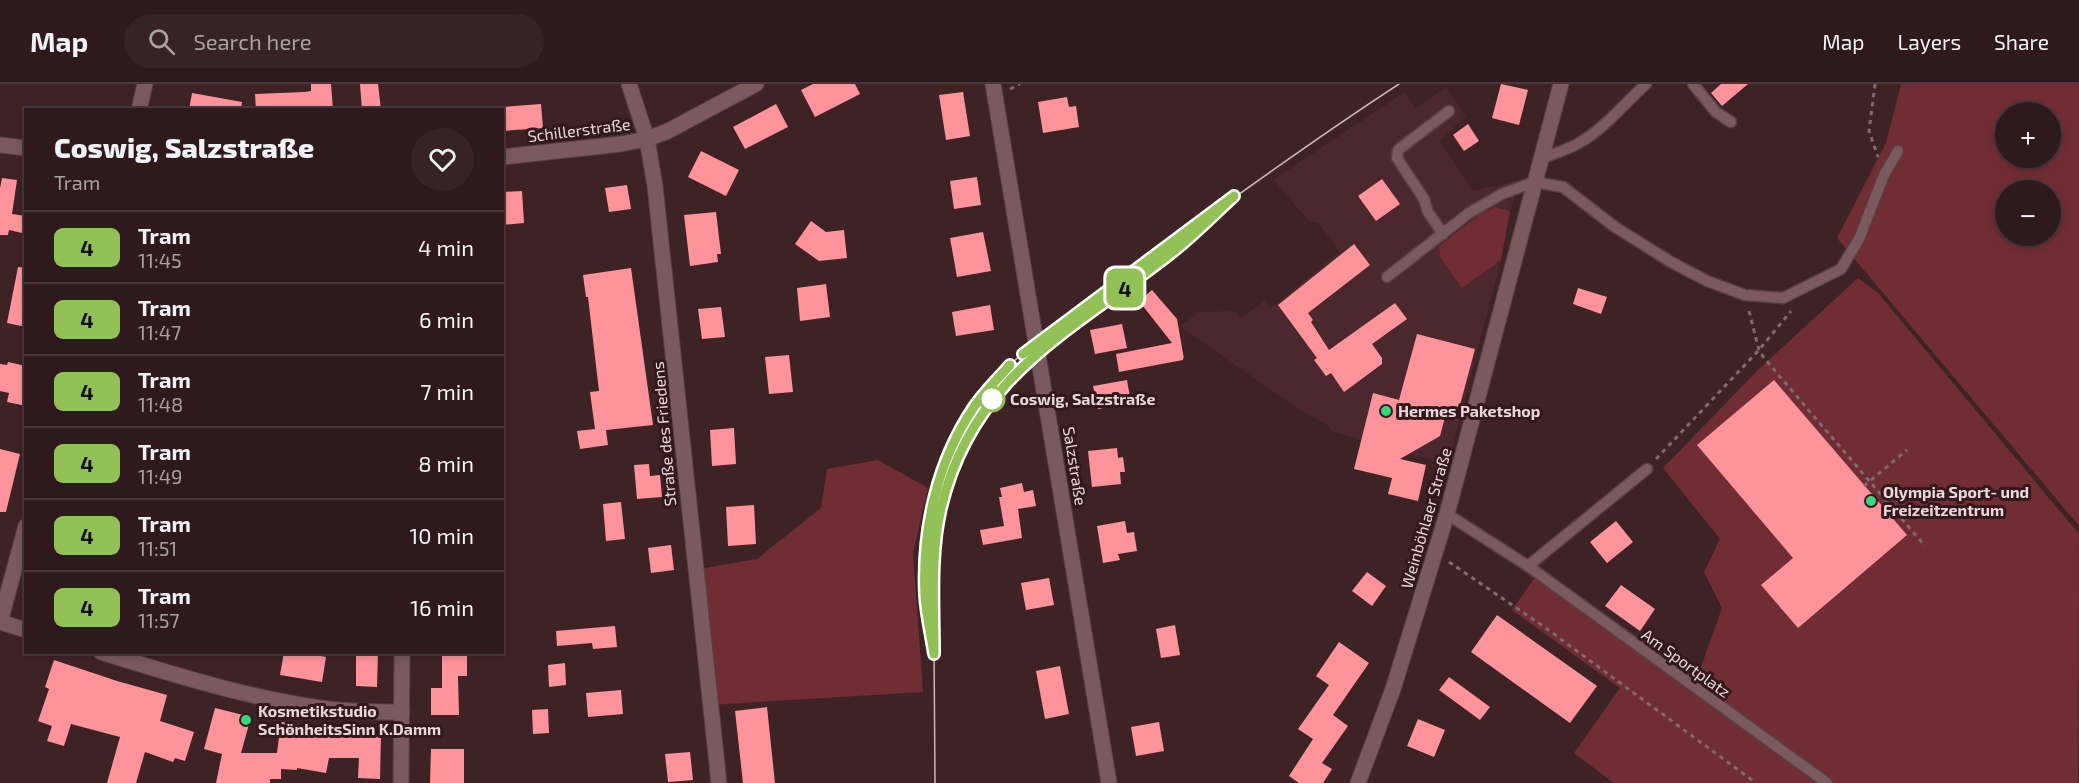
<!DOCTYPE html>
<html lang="en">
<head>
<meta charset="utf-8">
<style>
	:root { --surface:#2e1a1c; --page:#362325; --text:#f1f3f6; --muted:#a7a1a3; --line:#49383b }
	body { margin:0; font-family:"Exo 2",sans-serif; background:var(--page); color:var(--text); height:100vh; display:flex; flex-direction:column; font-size:22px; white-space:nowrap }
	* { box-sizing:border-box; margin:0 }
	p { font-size:20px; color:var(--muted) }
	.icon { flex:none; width:33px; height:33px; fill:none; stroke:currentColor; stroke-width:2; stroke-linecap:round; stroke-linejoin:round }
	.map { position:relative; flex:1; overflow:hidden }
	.details { position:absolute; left:24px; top:24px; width:480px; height:546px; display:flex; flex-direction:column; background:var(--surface); border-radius:0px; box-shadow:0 3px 9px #0003,0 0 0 2px var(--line) }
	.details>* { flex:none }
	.badge { padding:0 12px; border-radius:9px; font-size:21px; line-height:39px }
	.buttons { position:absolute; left:1995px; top:18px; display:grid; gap:12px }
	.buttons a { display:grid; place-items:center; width:66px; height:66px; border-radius:50%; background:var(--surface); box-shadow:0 3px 9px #0003,0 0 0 2px var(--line); font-size:30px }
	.map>.badge { position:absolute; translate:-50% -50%; box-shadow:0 0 0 3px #fff }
	.round { display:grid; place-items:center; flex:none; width:63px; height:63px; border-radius:32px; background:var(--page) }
	.headline { display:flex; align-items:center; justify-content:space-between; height:102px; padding:0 30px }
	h1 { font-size:28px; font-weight:800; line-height:45px }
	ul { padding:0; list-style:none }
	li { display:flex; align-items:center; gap:18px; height:72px; padding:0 30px; border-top:2px solid var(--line) }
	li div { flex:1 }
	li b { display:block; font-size:22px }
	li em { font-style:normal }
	li .badge { min-width:66px; font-weight:700; text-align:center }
	header { display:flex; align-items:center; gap:36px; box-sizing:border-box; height:84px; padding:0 30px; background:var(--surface); border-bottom:2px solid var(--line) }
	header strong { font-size:28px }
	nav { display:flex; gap:33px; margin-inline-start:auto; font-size:21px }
	.search { width:420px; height:54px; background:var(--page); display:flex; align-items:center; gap:15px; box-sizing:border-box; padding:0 21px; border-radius:33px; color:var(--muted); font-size:22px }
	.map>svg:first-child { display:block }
	.built { fill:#4b282b }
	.green { fill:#712d35; fill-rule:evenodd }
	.building { fill:#ff939b }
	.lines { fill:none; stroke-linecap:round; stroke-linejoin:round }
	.service-casing { stroke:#574043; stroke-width:13 }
	.minor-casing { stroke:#574043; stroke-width:17 }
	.secondary-casing { stroke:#574043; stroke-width:17 }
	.path { stroke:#816a6b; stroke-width:3; stroke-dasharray:4.5 4.5; stroke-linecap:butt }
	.service { stroke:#7a5a5c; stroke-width:10 }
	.minor { stroke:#7a5a5c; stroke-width:15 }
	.secondary { stroke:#7a5a5c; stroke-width:15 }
	.tram { stroke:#cbb7b7; stroke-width:1.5 }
	.line-casing { stroke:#fff; stroke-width:14 }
	.line { stroke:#92c255; stroke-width:9 }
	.stop-dot { fill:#fff; stroke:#92c255; stroke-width:3 }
	.poi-dot { fill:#33d881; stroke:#33191b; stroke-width:2 }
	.labels { text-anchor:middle; stroke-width:6; stroke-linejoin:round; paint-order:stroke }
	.street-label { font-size:16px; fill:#ead8d8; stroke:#33191b }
	.stop-label { font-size:16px; font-weight:bold; fill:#ead8d8; stroke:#33191b; text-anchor:start }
	.poi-label { font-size:16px; font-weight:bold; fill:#ead8d8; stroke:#33191b; text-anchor:start }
</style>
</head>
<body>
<header>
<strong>Map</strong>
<div class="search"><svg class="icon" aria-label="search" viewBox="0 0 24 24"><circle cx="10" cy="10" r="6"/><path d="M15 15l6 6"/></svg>Search here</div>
<nav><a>Map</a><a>Layers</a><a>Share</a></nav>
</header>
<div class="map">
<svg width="2079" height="699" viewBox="0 0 2079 699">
	<rect width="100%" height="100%" fill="#3e2325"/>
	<!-- built -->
	<polygon class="built" points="1446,3 1466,32 1440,57 1473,107 1519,96 1510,127 1495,123 1479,131 1439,162 1462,203 1501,176 1448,381 1332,347 1327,341 1298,325 1180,242 1200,228 1235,227 1242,234 1264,217 1271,224 1339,168 1319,139 1309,137 1273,96 1405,8 1416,24"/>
	<!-- green -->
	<g class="green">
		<path d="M1901 0H2079V442L1837 154 1886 59ZM2006 28H2050V74H2006ZM2006 106H2050V152H2006Z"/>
		<polygon points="1495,123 1510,127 1501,176 1462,204 1440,173 1439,162 1479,131"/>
		<polygon points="1858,194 1878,209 2079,450 2078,699 1614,699 1574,669 1620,604 1512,526 1540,486 1697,594 1722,524 1704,488 1720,455 1663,384 1758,286"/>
		<polygon points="878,376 928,404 913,469 923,608 711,621 699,485 757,475 821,424 827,385"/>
	</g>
	<!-- building -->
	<g class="building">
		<polygon points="311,0 331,0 333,26 256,26 255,10 305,8 311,7"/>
		<polygon points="360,0 378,0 381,26 362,26"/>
		<polygon points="813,0 855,0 860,10 815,33 801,6"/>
		<polygon points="1501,0 1528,6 1519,41 1492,34"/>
		<polygon points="1721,0 1748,0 1722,22 1711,9"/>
		<polygon points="963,8 970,52 946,56 939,11"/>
		<polygon points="192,9 242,18 241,26 189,26"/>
		<polygon points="1067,13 1069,23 1076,22 1079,43 1043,49 1038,18"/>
		<polygon points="541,20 543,44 502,47 502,23"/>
		<polygon points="776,20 788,43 745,65 733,43"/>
		<polygon points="1468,40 1479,57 1464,67 1453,51"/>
		<polygon points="701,67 739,86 726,112 688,93"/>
		<polygon points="977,93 981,121 954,125 950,97"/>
		<polygon points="2,94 17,96 12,130 26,132 22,149 9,146 8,151 0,151 0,104"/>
		<polygon points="1382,95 1400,120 1376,137 1358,112"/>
		<polygon points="627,101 631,125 609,128 605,104"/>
		<polygon points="522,107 524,139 502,141 502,108"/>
		<polygon points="716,128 721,170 717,170 718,178 690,182 684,131"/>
		<polygon points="811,137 826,148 844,146 847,174 819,177 795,160"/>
		<polygon points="983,148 991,187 957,193 950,154"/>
		<polygon points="1354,160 1370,181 1308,229 1313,236 1311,238 1329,266 1395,219 1407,235 1372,260 1382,274 1382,280 1344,308 1331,289 1326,292 1314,276 1317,274 1278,221"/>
		<polygon points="18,183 26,184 26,243 7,239"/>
		<polygon points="631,184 653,341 606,346 608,361 580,365 577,347 595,345 590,308 599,307 588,213 586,213 583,191"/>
		<polygon points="826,200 830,233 800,237 797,204"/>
		<polygon points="1578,204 1607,213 1601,230 1573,220"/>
		<polygon points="1152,206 1177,235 1184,275 1183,273 1183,276 1119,288 1116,270 1172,259 1139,217"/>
		<polygon points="990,221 994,246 956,252 952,228"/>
		<polygon points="721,223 725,253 702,255 698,225"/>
		<polygon points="1122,240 1127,264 1095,270 1090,246"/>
		<polygon points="1417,250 1475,265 1456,336 1445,333 1440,352 1400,375 1426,381 1418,417 1388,410 1392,394 1354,385 1373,309 1399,316"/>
		<polygon points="789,271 793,308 769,310 765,273"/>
		<polygon points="8,278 26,282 26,322 7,318 9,309 0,307 0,280 7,281"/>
		<polygon points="1127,296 1131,319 1098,325 1093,302"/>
		<polygon points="1774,296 1907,451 1798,544 1761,501 1793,474 1697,361"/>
		<polygon points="734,344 736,380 712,382 710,346"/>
		<polygon points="1117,364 1118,374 1123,373 1125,388 1120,388 1121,400 1092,403 1088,367"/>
		<polygon points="0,365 20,370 6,428 0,428"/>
		<polygon points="649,380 650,392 660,391 662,413 637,415 634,381"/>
		<polygon points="1022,399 1024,408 1033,406 1036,422 1018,425 1022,454 983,461 980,446 1004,442 999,413 1002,413 1000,404"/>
		<polygon points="621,418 625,455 606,457 603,420"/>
		<polygon points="754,421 756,460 728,462 726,423"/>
		<polygon points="1125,437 1127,449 1134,448 1137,467 1118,470 1120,476 1103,479 1097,442"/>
		<polygon points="1616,437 1633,458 1607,479 1590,458"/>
		<polygon points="671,461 674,486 651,489 648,464"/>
		<polygon points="1367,488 1386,502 1372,522 1352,507"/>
		<polygon points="1049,494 1054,521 1026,526 1021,499"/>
		<polygon points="1621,501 1655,525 1640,547 1605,522"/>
		<polygon points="1497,531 1597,602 1570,639 1471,568"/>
		<polygon points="1175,541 1180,571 1161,574 1156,545"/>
		<polygon points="615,542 617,563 593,565 592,559 557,562 556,547"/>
		<polygon points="1339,558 1369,579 1333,631 1348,642 1322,679 1332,685 1323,699 1299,699 1289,692 1313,655 1298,645 1329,601 1316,592"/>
		<polygon points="284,568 300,568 326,573 322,598 280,591"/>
		<polygon points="356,568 378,568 377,603 356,602"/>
		<polygon points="442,570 467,570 467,592 458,592 459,631 431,631 431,604 442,604"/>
		<polygon points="54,576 117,597 167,611 160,637 194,648 185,677 175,674 173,678 145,668 136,699 107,699 120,653 71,640 64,662 47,657 52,642 38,637 49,605 45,603"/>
		<polygon points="565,579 566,601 549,603 548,581"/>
		<polygon points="1060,582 1069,630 1045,635 1036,587"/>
		<polygon points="1449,593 1490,623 1480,636 1439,606"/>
		<polygon points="621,606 623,630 588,633 586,609"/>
		<polygon points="767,623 775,699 743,699 735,627"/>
		<polygon points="215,624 251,633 241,669 277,669 281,638 324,644 324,649 381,650 380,695 358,694 359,674 329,674 326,689 297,684 297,686 281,685 281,695 270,695 270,699 216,699 222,670 204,665"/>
		<polygon points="548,625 549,649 533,650 532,626"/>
		<polygon points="1418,635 1445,646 1434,673 1407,662"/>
		<polygon points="1159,638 1164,667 1136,672 1131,643"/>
		<polygon points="431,665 464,665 464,699 430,699"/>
		<polygon points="690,668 693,696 668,698 665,670"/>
	</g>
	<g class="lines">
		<defs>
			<g id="service">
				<polyline points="1693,0 1716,28 1731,38"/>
				<path d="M1540 75C1553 70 1567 66 1579 59 1605 44 1624 20 1646 0"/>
				<polyline points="1443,150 1428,128 1424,115 1397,74 1398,66 1449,27"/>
				<polyline points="1387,193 1469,129 1502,110 1534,98 1563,103 1615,143 1671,178 1707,197 1745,211 1783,214 1841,185 1859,155 1884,91 1898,67"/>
				<polyline points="1447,430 1528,482 1647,385"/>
				<polyline points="1528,482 1827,699"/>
			</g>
			<g id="minor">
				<polyline points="629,0 647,55 655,102 719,699"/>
				<polyline points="993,0 1109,699"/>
				<polyline points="139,26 145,0"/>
				<polyline points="0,61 26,64"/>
				<polyline points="502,73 621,60 647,55 668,47 756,0"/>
				<polyline points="0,538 26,442"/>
				<polyline points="0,538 26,546"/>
				<path d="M101 568C175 591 251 615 328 625 353 628 377 628 402 628"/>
				<polyline points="401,699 402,568"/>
			</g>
			<polyline id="secondary" points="1358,699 1393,605 1447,430 1561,0"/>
		</defs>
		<!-- service casing -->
		<use href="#service" class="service-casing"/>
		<!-- minor casing -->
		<use href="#minor" class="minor-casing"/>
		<!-- secondary casing -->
		<use href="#secondary" class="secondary-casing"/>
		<!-- path -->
		<g class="path">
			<polyline points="1875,0 1869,47 1878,73"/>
			<polyline points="1010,5 1020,0"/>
			<polyline points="1749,227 1759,266 1764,274 1925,462"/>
			<polyline points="1656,375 1759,266 1791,227"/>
			<polyline points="1864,402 1907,366"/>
			<polyline points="1449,478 1543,542 1756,699"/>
		</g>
		<!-- service -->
		<use href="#service" class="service"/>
		<!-- minor -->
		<use href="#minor" class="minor"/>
		<!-- secondary -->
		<use href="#secondary" class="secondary"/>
		<!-- tram -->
		<g class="tram">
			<path d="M954 380C984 302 1048 261 1112 213"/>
			<polyline points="934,531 936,460 944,412"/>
			<polyline points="934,561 935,699"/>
			<path d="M934 570C931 551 926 531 925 512 920 427 949 340 1010 281 1029 262 1052 246 1074 230 1102 210 1130 189 1158 169 1237 111 1316 54 1399 0"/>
		</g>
	</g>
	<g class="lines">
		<defs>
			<path id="line" d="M1010 281C998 295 984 308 974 323 937 378 922 445 925 511 926 530 931 550 934 570 934 522 930 471 941 424 972 293 1068 249 1166 173 1190 155 1211 133 1234 112L1023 270"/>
		</defs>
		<!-- line casing -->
		<use href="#line" class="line-casing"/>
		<!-- line -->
		<use href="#line" class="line"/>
	</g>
	<!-- markers -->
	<circle class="stop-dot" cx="992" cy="315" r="12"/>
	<g class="poi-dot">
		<circle cx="1386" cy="327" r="6"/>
		<circle cx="1871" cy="417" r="6"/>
		<circle cx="246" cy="636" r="6"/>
	</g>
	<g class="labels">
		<!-- street labels -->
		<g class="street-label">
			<text transform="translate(579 46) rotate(-7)" y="6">Schillerstraße</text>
			<text transform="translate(664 350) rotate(-95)" y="6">Straße des Friedens</text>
			<text transform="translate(1075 382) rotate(81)" y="6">Salzstraße</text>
			<text transform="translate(1426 434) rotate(-74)" y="6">Weinböhlaer Straße</text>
			<text transform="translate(1686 579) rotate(36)" y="6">Am Sportplatz</text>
		</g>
		<!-- stop labels -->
		<g class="stop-label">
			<text x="1010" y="321">Coswig, Salzstraße</text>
		</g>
		<!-- poi labels -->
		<g class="poi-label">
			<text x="1398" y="333">Hermes Paketshop</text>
			<text x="1883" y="414">Olympia Sport- und<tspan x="1883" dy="18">Freizeitzentrum</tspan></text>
			<text x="258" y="633">Kosmetikstudio<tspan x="258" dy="18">SchönheitsSinn K.Damm</tspan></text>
		</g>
	</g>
</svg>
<div class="buttons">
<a>+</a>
<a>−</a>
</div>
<b class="badge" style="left:1125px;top:204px;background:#92c255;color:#111">4</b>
<section class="details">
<div class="headline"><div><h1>Coswig, Salzstraße</h1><p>Tram</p></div><a class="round"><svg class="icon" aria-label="heart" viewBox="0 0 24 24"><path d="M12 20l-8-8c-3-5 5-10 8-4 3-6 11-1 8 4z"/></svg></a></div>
<ul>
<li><span class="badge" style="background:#92c255;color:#111">4</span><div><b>Tram</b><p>11:45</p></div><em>4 min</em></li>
<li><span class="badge" style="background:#92c255;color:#111">4</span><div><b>Tram</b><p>11:47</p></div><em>6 min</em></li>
<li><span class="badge" style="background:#92c255;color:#111">4</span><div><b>Tram</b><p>11:48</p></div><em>7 min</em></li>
<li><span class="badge" style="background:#92c255;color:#111">4</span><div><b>Tram</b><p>11:49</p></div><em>8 min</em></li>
<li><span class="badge" style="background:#92c255;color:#111">4</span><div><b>Tram</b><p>11:51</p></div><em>10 min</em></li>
<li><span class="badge" style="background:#92c255;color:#111">4</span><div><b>Tram</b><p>11:57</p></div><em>16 min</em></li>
</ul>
</section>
</div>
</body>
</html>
